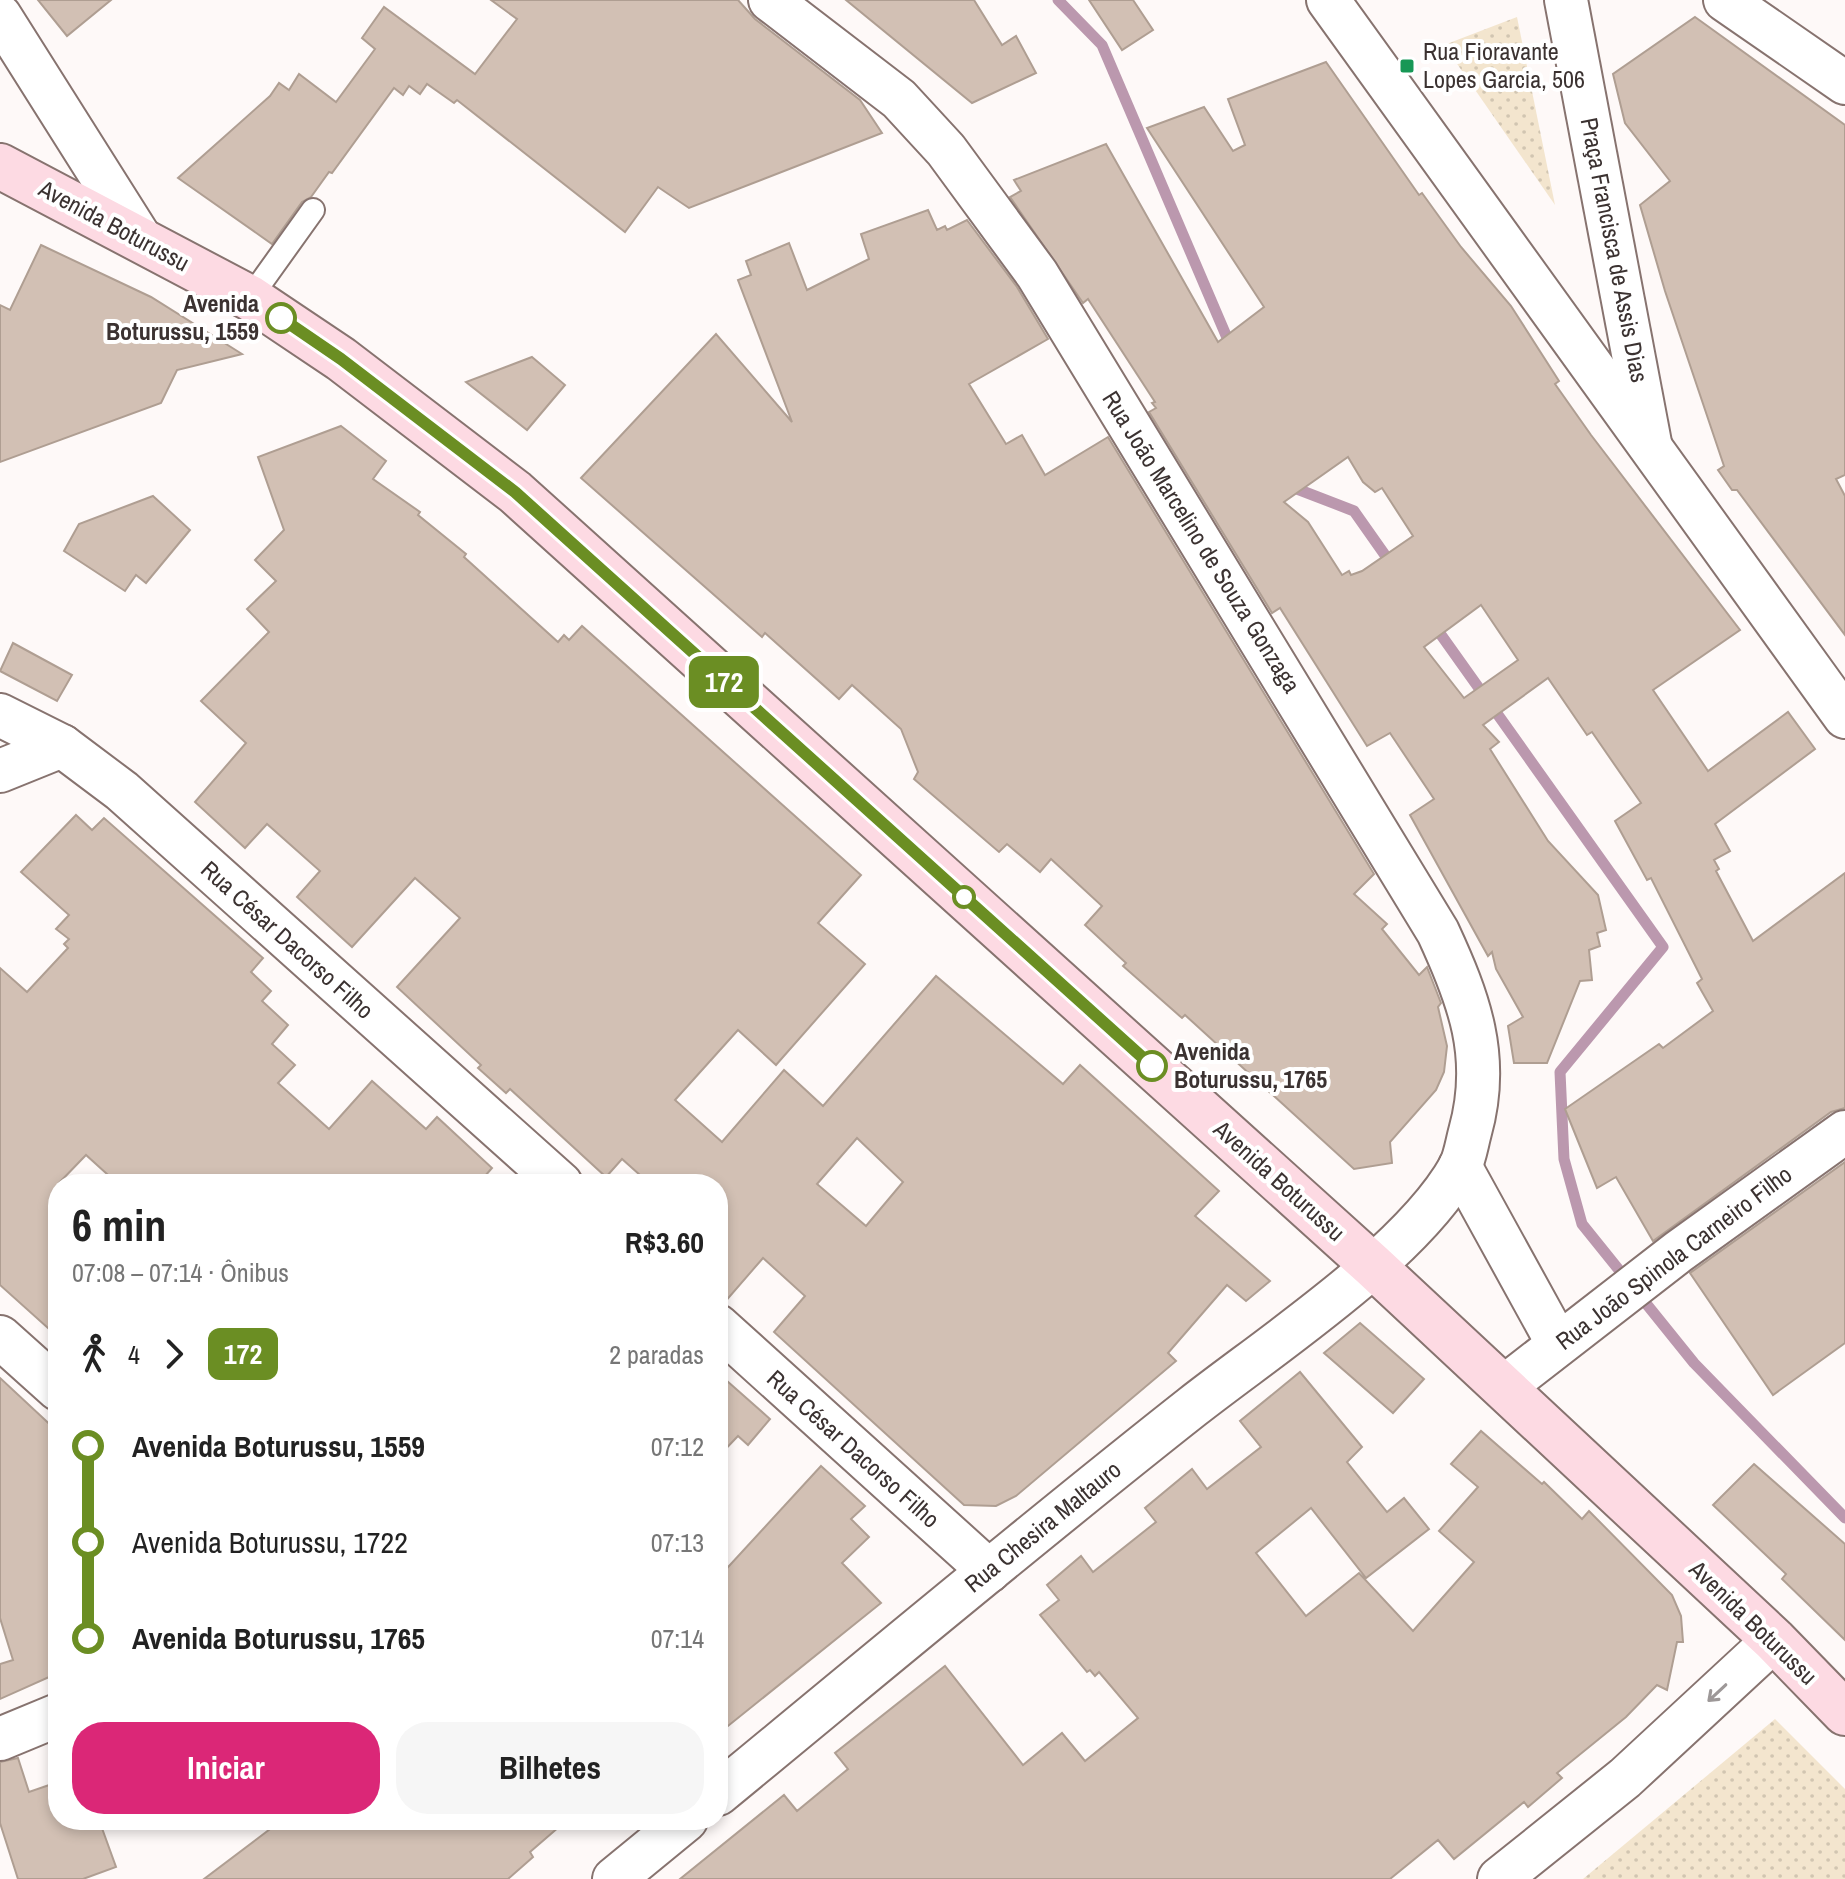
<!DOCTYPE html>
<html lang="pt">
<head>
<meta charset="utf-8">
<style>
	:root { --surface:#fff; --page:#f6f6f6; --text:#222; --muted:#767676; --accent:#db2777 }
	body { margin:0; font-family:"Archivo Narrow",sans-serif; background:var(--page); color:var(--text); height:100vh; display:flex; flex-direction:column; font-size:30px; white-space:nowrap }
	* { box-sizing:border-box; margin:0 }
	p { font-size:26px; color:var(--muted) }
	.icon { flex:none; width:44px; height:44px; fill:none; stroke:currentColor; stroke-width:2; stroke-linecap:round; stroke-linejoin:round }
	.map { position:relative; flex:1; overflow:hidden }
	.panel { position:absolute; left:48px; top:1174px; width:680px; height:656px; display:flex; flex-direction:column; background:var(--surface); border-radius:32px; box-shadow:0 4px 12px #0003 }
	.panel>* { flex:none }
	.badge { padding:0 16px; border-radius:12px; font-size:28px; line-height:52px }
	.map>.badge { position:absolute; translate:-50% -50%; box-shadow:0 0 0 4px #fff }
	.legs { display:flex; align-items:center; gap:12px; height:88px; padding:0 24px; font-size:26px }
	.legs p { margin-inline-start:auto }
	.overview { display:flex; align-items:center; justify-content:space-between; height:136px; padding:0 24px }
	h1 { font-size:44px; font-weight:800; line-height:60px }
	.primary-button { display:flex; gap:16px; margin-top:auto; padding:16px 24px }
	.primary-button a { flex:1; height:92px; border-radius:32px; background:var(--accent); color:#fff; font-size:32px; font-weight:800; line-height:92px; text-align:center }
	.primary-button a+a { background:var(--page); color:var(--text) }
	ul { padding:0 24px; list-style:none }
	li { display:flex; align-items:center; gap:28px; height:96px; font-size:30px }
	li i { display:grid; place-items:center; width:12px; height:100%; margin:0 10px; background:currentColor }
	li i::after { content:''; width:20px; height:20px; margin:-10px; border:6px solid; border-radius:50%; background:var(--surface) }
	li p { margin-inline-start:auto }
	li:first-child i { background:linear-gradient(#0000 50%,currentColor 0) }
	li:last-child i { background:linear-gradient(currentColor 50%,#0000 0) }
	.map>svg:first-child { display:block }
	.grass { fill:url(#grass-dots) }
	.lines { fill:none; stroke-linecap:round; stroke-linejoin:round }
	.stream { stroke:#bb98ae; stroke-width:11 }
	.building { fill:#d2c0b4; stroke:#af9e92; stroke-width:2; fill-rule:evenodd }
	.lane-casing { stroke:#87736f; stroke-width:26 }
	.street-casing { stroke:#87736f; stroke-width:46 }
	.secondary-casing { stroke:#87736f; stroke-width:48 }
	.lane { stroke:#fff; stroke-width:22 }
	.street { stroke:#fff; stroke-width:42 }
	.secondary { stroke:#fddae3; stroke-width:44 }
	.oneway { stroke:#9d9898 }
	.line-1-casing { stroke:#fff; stroke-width:18 }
	.line-1 { stroke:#6b8e23; stroke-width:12 }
	.poi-dot { fill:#179755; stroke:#fff; stroke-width:3 }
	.stop-1-dot { fill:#fff; stroke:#6b8e23; stroke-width:4 }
	.labels { text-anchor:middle; stroke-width:8; stroke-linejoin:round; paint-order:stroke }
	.poi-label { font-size:24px; fill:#3b3231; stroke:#fff; text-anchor:start }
	.street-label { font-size:24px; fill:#3b3231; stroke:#fff }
	.stop-label { font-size:24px; font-weight:bold; fill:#3b3231; stroke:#fff; text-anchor:end }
</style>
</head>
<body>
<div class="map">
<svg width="1845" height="1879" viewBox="0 0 1845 1879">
	<defs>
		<pattern id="grass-dots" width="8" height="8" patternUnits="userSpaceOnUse" patternTransform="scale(2)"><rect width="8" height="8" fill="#f3e5ce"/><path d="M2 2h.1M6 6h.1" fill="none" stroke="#d1c5b1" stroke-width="1.8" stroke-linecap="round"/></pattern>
	</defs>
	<rect width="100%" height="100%" fill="#fef9f8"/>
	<!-- grass -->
	<g class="grass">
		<polygon points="1517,17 1555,205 1444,45"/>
		<polygon points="1775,1719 1845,1789 1845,1879 1583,1879"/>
	</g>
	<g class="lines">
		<!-- stream -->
		<g class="stream">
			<polyline points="1058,0 1102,45 1231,347"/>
			<polyline points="1292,479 1297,489 1354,511 1392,565"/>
			<polyline points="1434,625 1663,947 1560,1072 1564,1159 1582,1224 1694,1363 1845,1518"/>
		</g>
	</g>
	<!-- building -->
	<g class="building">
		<polygon points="38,0 111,0 67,36"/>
		<polygon points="491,0 738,0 755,19 860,100 882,133 689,208 658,187 625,232 457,100 454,103 427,84 420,94 409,86 403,95 394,88 332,173 329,172 311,197 302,202 272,244 178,178 270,96 279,83 289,90 299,74 336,102 375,49 362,38 384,7 475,74 517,19"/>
		<polygon points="846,0 974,0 1002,45 1016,36 1036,73 972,103"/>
		<polygon points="1089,0 1133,0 1153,30 1122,50"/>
		<polygon points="1695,17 1845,125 1845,475 1836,479 1845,496 1845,635 1737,490 1732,490 1718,470 1724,466 1665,291 1640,205 1670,181 1625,123 1613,74"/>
		<path d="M1326 62 1419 195 1422 193 1461 247 1511 306 1559 381 1555 384 1591 435 1740 630 1653 690 1708 771 1788 712 1815 749 1715 824 1730 851 1714 860 1719 869 1716 871 1753 941 1845 873V1108L1831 1112 1653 1241 1616 1177 1597 1188 1565 1109 1659 1044 1663 1048 1713 1011 1697 983 1702 979 1651 878 1647 880 1615 821 1641 803 1592 732 1587 735 1548 678 1483 725 1499 742 1490 749 1548 841 1598 895 1606 930 1597 933 1600 946 1589 950 1592 980 1580 981 1547 1063H1514L1508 1026 1523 1017 1496 969 1492 952 1488 956 1410 815 1434 799 1390 733 1367 746 1280 608 1272 613 1149 412 1156 408 1152 403 1155 402 1088 299 1083 303 1010 197 1021 191 1014 180 1106 144 1218 342 1264 307 1147 128 1204 107 1233 151 1245 145 1228 99ZM1348 457 1363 482 1375 492 1382 488 1413 536 1362 571 1351 575 1349 571 1342 575 1308 522 1284 502ZM1481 605 1518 660 1464 698 1424 647Z"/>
		<polygon points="928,210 937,230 945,226 947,230 967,220 1017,287 1048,339 969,384 1006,444 1022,435 1045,475 1108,437 1374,874 1354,894 1387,924 1382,929 1419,975 1427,967 1441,1003 1438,1007 1447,1046 1444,1072 1436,1090 1390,1142 1392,1163 1354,1169 1185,1015 1182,1018 1123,966 1126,963 1085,925 1102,906 1051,859 1040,872 1007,844 999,852 914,779 918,772 901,729 852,685 839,699 765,633 762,637 581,478 716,334 792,422 738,280 751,275 746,261 789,243 807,290 869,259 861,234"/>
		<polygon points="41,245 151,297 242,354 177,370 161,403 0,462 0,305 10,310"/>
		<polygon points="532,357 565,385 527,430 466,382"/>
		<path d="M341 426 386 461 373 479 420 512 418 515 466 554 464 557 558 642 564 635 569 640 582 626 861 875 818 923 865 964 776 1065 738 1030 675 1100 722 1142 784 1070 823 1106 936 976 1063 1084 1080 1065 1219 1191 1195 1216 1270 1281 1246 1301 1227 1285 1168 1353 1176 1361 1016 1496 996 1506 964 1505 774 1332 805 1296 763 1258 724 1303H718V1184H650L622 1159 606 1177 510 1089 506 1093 478 1068 481 1065 397 987 460 918 415 878 352 947 297 897 320 871 267 824 245 848 195 802 246 743 201 701 269 632 247 609 276 581 255 560 284 530 258 457ZM857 1138 903 1182 866 1226 817 1184Z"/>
		<polygon points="153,496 190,530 146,583 136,575 125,591 64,551 79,524"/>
		<polygon points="13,643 72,675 57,701 0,671"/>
		<polygon points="76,815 92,830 104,818 263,958 251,972 271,991 262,1001 288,1025 272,1044 295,1065 278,1083 329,1129 372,1081 426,1129 437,1117 492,1168 478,1184 118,1184 86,1155 58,1184 58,1337 0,1285 0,968 27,992 68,948 64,944 69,939 56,929 69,915 21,872"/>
		<polygon points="1845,1162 1845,1343 1773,1395 1690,1273"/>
		<polygon points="1360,1323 1424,1379 1393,1413 1324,1353"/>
		<polygon points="1300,1372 1362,1447 1347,1462 1387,1512 1404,1498 1429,1529 1366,1578 1311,1508 1256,1553 1306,1616 1359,1573 1413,1631 1474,1562 1439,1531 1478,1487 1451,1464 1481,1431 1542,1484 1544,1482 1582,1519 1589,1511 1672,1595 1681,1616 1683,1642 1677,1642 1667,1690 1657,1685 1626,1717 1557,1773 1562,1778 1528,1807 1524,1802 1454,1859 1438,1840 1390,1879 680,1879 784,1795 797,1811 848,1769 835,1753 945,1666 1023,1765 1062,1733 1085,1761 1138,1718 1099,1672 1095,1676 1090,1670 1087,1672 1040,1615 1059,1600 1047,1585 1081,1556 1093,1572 1156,1522 1145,1508 1192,1469 1207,1489 1261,1447 1240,1421"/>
		<polygon points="718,1373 770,1419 748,1445 738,1436 718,1457"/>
		<polygon points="0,1378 58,1432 58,1673 0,1699 0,1664 13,1660 0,1618"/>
		<polygon points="1754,1464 1845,1544 1845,1640 1782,1579 1786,1574 1713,1505"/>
		<polygon points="821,1466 865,1506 851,1519 869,1537 842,1563 881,1603 718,1734 718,1578"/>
		<polygon points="18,1758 29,1792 58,1782 58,1820 99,1820 116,1867 83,1879 18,1879 0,1823 0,1762"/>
		<polygon points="282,1820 567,1820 530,1852 533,1857 508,1879 204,1879"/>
	</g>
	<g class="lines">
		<defs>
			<polyline id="lane" points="250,298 313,210"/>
			<g id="street">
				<polyline points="1328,0 1845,717"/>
				<polyline points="1566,0 1650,443"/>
				<polyline points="1725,0 1845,83"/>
				<polyline points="0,16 142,241"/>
				<polyline points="0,715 62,746 122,791 561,1184"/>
				<polyline points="0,771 62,746"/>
				<polyline points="1460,1166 1558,1344"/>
				<polyline points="718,1326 989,1571"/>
				<polyline points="0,1337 58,1389"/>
				<polyline points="1504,1387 1678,1252 1845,1132"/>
				<polyline points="0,1739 58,1715"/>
				<path d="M718 1794C876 1664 1032 1533 1192 1407 1271 1345 1412 1253 1460 1167 1465 1157 1467 1143 1470 1132 1491 1057 1469 999 1438 932L1037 274 946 150 899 99 770 0"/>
				<polyline points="614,1879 686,1820"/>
				<polyline points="1499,1879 1625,1778 1774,1640"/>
			</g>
			<polyline id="secondary" points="0,166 250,298 341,359 515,492 1372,1265 1774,1640 1845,1713"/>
		</defs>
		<!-- lane casing -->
		<use href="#lane" class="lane-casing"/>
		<!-- street casing -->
		<use href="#street" class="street-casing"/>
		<!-- secondary casing -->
		<use href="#secondary" class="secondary-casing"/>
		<!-- lane -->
		<use href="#lane" class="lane"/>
		<!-- street -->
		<use href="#street" class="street"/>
		<!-- secondary -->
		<use href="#secondary" class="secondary"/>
	</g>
	<!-- one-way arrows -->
	<defs><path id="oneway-shaft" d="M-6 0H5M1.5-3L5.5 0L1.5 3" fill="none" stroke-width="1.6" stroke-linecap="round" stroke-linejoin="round" transform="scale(2)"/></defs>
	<use class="oneway" href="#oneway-shaft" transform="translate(1717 1693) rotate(137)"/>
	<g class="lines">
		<defs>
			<polyline id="line-1" points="281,318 341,359 515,492 1152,1066"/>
		</defs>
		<!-- line-1 casing -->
		<use href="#line-1" class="line-1-casing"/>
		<!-- line-1 -->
		<use href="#line-1" class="line-1"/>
	</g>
	<!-- markers -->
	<rect class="poi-dot" x="1399" y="58" width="16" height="16" rx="4"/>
	<g class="stop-1-dot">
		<circle cx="281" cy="318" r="14"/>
		<circle cx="964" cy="897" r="10"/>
		<circle cx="1152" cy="1066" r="14"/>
	</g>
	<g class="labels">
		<!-- poi labels -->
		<g class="poi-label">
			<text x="1423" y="60">Rua Fioravante<tspan x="1423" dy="28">Lopes Garcia, 506</tspan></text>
		</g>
		<!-- street labels -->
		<g class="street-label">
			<text transform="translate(114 226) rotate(28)" y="8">Avenida Boturussu</text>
			<text transform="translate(1614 250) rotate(79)" y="8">Praça Francisca de Assis Dias</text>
			<text transform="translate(1201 542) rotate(58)" y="8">Rua João Marcelino de Souza Gonzaga</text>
			<text transform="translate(287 940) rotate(42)" y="8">Rua César Dacorso Filho</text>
			<text transform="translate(1279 1181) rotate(42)" y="8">Avenida Boturussu</text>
			<text transform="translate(1674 1258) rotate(-37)" y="8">Rua João Spinola Carneiro Filho</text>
			<text transform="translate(853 1449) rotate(42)" y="8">Rua César Dacorso Filho</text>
			<text transform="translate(1043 1527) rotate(-39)" y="8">Rua Chesira Maltauro</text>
			<text transform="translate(1753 1623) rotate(44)" y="8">Avenida Boturussu</text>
		</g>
		<!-- stop labels -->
		<g class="stop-label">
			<text x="259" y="312">Avenida<tspan x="259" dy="28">Boturussu, 1559</tspan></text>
			<text x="1174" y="1060" text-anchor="start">Avenida<tspan x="1174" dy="28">Boturussu, 1765</tspan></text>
		</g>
	</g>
</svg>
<b class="badge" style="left:724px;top:682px;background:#6b8e23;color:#fff">172</b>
<section class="panel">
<div class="overview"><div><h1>6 min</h1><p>07:08 – 07:14 · Ônibus</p></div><b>R$3.60</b></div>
<div class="legs"><svg class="icon" aria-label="walk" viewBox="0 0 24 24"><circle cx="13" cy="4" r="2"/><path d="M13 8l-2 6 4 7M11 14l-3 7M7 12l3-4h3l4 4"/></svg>4<svg class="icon" aria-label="forward" viewBox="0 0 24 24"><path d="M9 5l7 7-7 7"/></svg><b class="badge" style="background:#6b8e23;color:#fff">172</b><p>2 paradas</p></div>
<ul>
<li><i style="color:#6b8e23"></i><b>Avenida Boturussu, 1559</b><p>07:12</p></li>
<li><i style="color:#6b8e23"></i><span>Avenida Boturussu, 1722</span><p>07:13</p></li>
<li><i style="color:#6b8e23"></i><b>Avenida Boturussu, 1765</b><p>07:14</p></li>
</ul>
<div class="primary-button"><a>Iniciar</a><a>Bilhetes</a></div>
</section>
</div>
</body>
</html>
